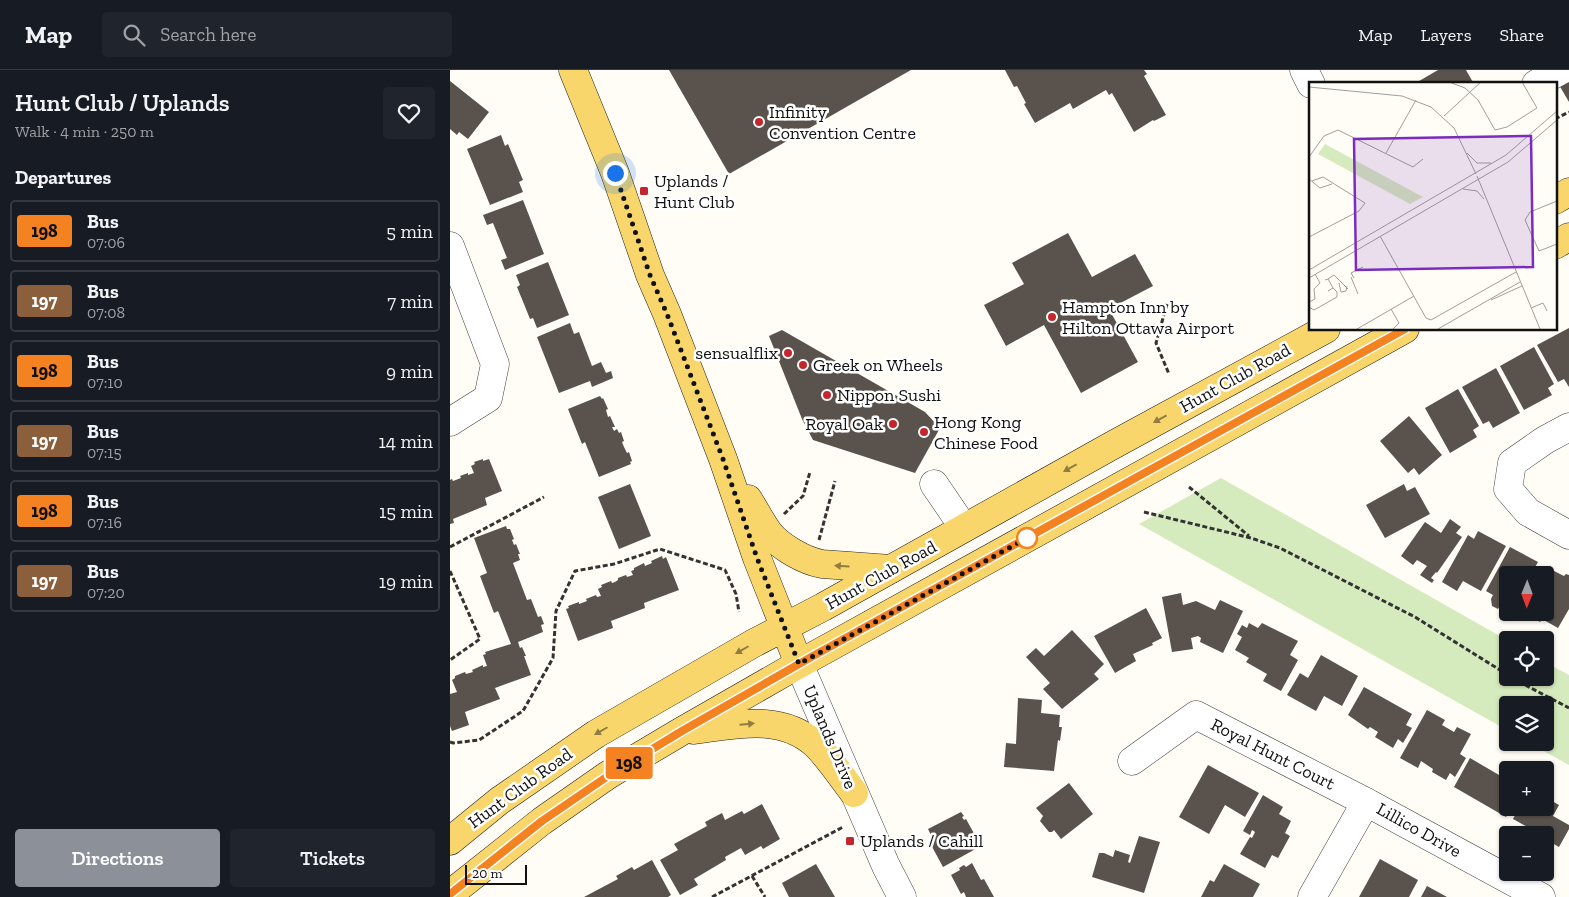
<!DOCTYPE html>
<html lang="en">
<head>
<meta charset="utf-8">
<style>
	:root { --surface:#171b24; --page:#20242c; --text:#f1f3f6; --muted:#9ea1a6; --line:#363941; --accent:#8c9099 }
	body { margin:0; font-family:"Zilla Slab",serif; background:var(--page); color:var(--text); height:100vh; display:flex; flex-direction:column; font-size:19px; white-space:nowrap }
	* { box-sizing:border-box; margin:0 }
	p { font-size:16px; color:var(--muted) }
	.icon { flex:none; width:28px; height:28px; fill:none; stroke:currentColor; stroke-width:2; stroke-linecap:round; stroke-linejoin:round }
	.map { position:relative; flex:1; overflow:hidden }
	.details { display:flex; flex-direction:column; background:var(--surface); width:450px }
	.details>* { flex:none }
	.badge { padding:0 10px; border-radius:4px; font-size:18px; line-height:32px }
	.needle { width:32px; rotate:181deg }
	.tools { position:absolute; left:1049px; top:496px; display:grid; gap:10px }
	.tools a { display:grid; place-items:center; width:55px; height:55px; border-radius:5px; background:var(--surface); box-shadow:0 1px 4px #0004; font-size:25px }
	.scale { position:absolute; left:15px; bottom:12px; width:62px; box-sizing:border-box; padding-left:5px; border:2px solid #111; border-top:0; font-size:14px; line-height:18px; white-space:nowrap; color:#111; -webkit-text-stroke:4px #fff; paint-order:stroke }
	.you { position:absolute; width:25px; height:25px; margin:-12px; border:4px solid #fff; border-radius:50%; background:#1a73e8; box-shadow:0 0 0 8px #1a73e833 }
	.map>.badge { position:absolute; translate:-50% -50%; box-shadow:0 0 0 2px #fff }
	h2 { padding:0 15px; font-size:19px; line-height:45px }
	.round { display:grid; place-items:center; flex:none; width:52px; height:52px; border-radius:5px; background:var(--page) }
	.overview { display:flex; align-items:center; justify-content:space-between; height:85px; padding:0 15px }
	h1 { font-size:24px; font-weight:600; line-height:38px }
	.action { display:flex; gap:10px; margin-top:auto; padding:10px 15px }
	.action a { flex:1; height:58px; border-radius:5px; background:var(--accent); color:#fff; font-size:20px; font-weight:600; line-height:58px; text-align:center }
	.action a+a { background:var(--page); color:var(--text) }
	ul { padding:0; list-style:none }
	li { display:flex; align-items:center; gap:15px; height:62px; margin:0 10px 8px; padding:0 5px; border:2px solid var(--line); border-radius:5px }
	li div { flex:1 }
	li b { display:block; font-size:19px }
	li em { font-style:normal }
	li .badge { min-width:55px; font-weight:700; text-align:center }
	header { display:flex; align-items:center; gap:30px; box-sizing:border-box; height:70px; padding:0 25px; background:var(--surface); border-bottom:1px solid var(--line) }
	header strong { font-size:24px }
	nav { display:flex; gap:28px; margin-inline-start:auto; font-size:18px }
	.search { width:350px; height:45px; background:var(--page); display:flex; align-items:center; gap:12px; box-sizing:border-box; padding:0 18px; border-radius:5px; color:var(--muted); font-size:19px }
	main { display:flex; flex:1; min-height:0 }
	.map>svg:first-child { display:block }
	.green { fill:#d5ebbd }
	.building { fill:#5a524d }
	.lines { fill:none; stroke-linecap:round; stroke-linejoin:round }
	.minor-casing { stroke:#444; stroke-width:29 }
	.major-casing { stroke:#222; stroke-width:29 }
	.path { stroke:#333; stroke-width:3; stroke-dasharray:5 2.5; stroke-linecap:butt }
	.minor { stroke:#fff; stroke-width:28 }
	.major { stroke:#f9d66b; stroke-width:28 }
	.oneway { fill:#917d42 }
	.line-casing { stroke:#fff; stroke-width:11 }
	.line { stroke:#f58220; stroke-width:8 }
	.walk { stroke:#111; stroke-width:5; stroke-dasharray:0 9 }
	.poi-dot { fill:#c4262e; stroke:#fff; stroke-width:2 }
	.stop-dot { fill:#fff; stroke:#f58220; stroke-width:2.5 }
	.labels { text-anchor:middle; stroke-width:5; stroke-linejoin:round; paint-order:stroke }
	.poi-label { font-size:18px; fill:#111; stroke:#fff; text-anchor:start }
	.street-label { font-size:18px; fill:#111; stroke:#fff }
	.inset-road { fill:none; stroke:#a09f9a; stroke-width:1 }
	.view { fill:#7b2cbf; fill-opacity:0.15; stroke:#7b2cbf; stroke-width:2.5 }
	.inset-edge { fill:none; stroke:#111; stroke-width:2.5 }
</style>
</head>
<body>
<header>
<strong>Map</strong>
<div class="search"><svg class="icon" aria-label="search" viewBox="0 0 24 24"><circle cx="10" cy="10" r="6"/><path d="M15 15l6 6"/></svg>Search here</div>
<nav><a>Map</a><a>Layers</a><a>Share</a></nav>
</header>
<main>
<section class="details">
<div class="overview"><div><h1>Hunt Club / Uplands</h1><p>Walk · 4 min · 250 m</p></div><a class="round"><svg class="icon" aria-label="heart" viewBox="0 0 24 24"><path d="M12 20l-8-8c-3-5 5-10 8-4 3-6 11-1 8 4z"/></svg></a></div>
<h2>Departures</h2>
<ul>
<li><span class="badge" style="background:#f58220;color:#111">198</span><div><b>Bus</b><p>07:06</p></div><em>5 min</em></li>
<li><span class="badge" style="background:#8b5e3c;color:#fff">197</span><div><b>Bus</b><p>07:08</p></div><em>7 min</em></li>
<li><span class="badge" style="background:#f58220;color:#111">198</span><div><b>Bus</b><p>07:10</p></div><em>9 min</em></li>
<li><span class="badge" style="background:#8b5e3c;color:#fff">197</span><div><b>Bus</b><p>07:15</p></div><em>14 min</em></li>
<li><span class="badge" style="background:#f58220;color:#111">198</span><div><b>Bus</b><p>07:16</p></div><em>15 min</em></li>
<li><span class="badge" style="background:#8b5e3c;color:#fff">197</span><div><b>Bus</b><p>07:20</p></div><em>19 min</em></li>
</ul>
<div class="action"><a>Directions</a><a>Tickets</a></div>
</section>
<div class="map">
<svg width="1119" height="827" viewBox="0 0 1119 827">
	<rect width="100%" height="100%" fill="#fffdf5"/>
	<!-- green -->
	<polygon class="green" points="771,408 1057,570 1058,608 1095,608 1095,592 1119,605 1119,695 1079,673 1095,672 1095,635 1058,635 1057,660 689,454"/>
	<!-- building -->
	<g class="building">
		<polygon points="219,0 461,0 279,104"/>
		<polygon points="555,0 694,0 697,4 694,6 716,45 704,51 703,50 684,62 662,23 659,25 656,20 623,39 620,33 585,53 574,34 576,33 567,16 564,17"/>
		<polygon points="988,0 1016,0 1024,14 964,14"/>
		<polygon points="1119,0 1119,32 1105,8"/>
		<polygon points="0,11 39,42 18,69 9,62 7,65 0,59"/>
		<polygon points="51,65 55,76 58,74 73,110 69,112 73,122 40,135 17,79"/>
		<polygon points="73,130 94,184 55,200 51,190 57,188 43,153 37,155 33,145"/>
		<polygon points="618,163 642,207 685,184 703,216 659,239 688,292 631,323 594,255 556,276 534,235 574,214 562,193"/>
		<polygon points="98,192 119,245 87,258 83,248 80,249 74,234 67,217 70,215 66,205"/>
		<polygon points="120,253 124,264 129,262 142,296 151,292 156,303 161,301 163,308 142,317 140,311 109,323 87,267"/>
		<polygon points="1119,258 1119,317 1114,309 1108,312 1087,275"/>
		<polygon points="332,260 475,342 490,358 465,403 363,370 352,349 319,266"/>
		<polygon points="1084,277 1104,314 1098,318 1102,325 1074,340 1050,296"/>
		<polygon points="1046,298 1070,343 1043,358 1039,351 1033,354 1012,317"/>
		<polygon points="1008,319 1029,356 1023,360 1027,367 1000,383 975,338"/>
		<polygon points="150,326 152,329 153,328 158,339 156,340 158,347 160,346 165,357 162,357 164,361 167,359 169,363 171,362 174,371 172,372 174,377 177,383 179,382 182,391 180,392 181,394 149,407 135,372 132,374 118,339"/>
		<polygon points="959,346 992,385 969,405 964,398 958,403 930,371"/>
		<polygon points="33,389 33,391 39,389 52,421 35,428 37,435 3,449 4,453 0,454 0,410 2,409 3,411 11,408 10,406 18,403 18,405 24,403 21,396 25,394 24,392"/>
		<polygon points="180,414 201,466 169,479 148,427"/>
		<polygon points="954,414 957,421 965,417 980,444 935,468 916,435"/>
		<polygon points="1000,449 1011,457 1006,463 1012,467 987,503 986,502 981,508 984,510 982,513 970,505 977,496 967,490 963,495 951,486 975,452 991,463"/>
		<polygon points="56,456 57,459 60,459 64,469 62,470 64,475 66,474 70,484 68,484 70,490 63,493 77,530 81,529 88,547 91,546 94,554 91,555 93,562 68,572 70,578 72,577 76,586 74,586 81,605 45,618 50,629 15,642 19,655 2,661 0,656 0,624 7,622 2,610 5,608 5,606 15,602 16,604 23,602 22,600 33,595 33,597 37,596 33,585 36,584 35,582 61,574 48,541 44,543 30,506 37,503 24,468"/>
		<polygon points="1028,461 1056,476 1031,521 1013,511 1007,521 992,512 1018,465 1024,469"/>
		<polygon points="1060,477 1088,492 1084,499 1090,503 1089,505 1058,505 1058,533 1053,531 1048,539 1042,536 1041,529 1043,525 1036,521"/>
		<polygon points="212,486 213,489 216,487 229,520 194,533 195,538 161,551 163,558 128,571 116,539 119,538 118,536 129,532 129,534 137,531 136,529 146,525 147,527 151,526 148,519 152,517 151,515 161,511 162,513 165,512 168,510 168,508 176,505 177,507 183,505 181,501 184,500 184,498 194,493 195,496 202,493 201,491"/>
		<polygon points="1104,501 1114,506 1116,504 1119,505 1119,539 1108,558 1092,549 1090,552 1073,542 1095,542 1095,505 1094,505 1095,502 1101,506"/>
		<polygon points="731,523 733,535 746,531 765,540 770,530 793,541 773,583 750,572 751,568 748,566 741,568 743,579 722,582 712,527"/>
		<polygon points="696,538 712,568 702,573 703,575 683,584 686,591 665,603 644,566"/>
		<polygon points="799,553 808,558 812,553 848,571 840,585 848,590 831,621 813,611 817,604 796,592 799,588 785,580 792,567 787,564 792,555 797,558"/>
		<polygon points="622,560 654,594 644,604 649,609 612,639 593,619 600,613 576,587 586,578 594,586"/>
		<polygon points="871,585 908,606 892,636 874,626 866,641 837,625 850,603 858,608"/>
		<polygon points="914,617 962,644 956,655 962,658 953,673 948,669 943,678 925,667 928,662 920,657 918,659 898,645"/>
		<polygon points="568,628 592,630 591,643 610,645 609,657 612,657 610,671 608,670 604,701 554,697 556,673 566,674"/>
		<polygon points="977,640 995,650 992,655 1004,662 1007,657 1021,664 1010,684 1016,688 1005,707 1000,703 996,710 982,702 983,699 971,691 968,698 950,688"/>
		<polygon points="1020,688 1049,705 1050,703 1058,706 1058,738 1062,738 1056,747 1004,717"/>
		<polygon points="758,695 809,723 795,747 775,735 759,764 729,747"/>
		<polygon points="619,713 643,744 611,769 604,760 602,762 599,762 590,751 593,746 586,738"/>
		<polygon points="813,725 833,737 829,744 841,751 835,763 840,766 828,788 822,785 815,798 790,784 800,767 802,768 805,762 802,760 800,765 793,761"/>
		<polygon points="1095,727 1109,735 1103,746 1119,755 1119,759 1109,777 1095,769 1095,765 1092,765 1063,749 1069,738 1095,738"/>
		<polygon points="312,734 330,769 313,779 311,776 295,785 291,778 275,787 276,790 244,809 248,815 230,825 210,790 228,780 224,774 257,756 255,752 272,743 275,750 292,741 294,744"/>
		<polygon points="511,742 514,746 512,747 514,750 516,749 531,776 493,797 480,773 484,771 478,759"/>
		<polygon points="689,766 710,772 694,823 642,807 649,783 654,783 663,787 665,780 680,785 678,792 680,793"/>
		<polygon points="930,789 968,810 959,827 909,827"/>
		<polygon points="202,790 221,825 218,827 134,827 168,809 166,806 182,797 184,800"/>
		<polygon points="522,793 531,810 534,809 544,827 516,827 514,822 511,824 501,805 510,800 509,798 514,795 516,797"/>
		<polygon points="366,794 385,827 339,827 332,813"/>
		<polygon points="774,794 810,814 803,827 751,827 760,810 764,812"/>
		<polygon points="977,816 997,827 971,827"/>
	</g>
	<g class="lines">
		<defs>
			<g id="minor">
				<polyline points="854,0 861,14"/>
				<polyline points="1086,14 1112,0"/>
				<polyline points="0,176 45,294 38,328 0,352"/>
				<polyline points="1119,357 1095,370 1062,393 1058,419 1078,442 1119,465"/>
				<polyline points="484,414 514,458"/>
				<polyline points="349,594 436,796 452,827"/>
				<polyline points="682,691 746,645 916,732 1091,827"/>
				<polyline points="862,827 916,732"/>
			</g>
			<g id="major">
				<polyline points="123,0 165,103 200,205 217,244 273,389 307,488 349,594"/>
				<polyline points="1105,130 1119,122"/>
				<polyline points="1105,175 1119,167"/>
				<path d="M298 429C305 440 311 452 319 463 330 477 355 491 372 494L441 499"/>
				<path d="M243 660C285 655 330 643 365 674 378 686 393 709 404 723"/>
				<polyline points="0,771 49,731 146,664 304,573 373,537 663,375 876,259"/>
				<polyline points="0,824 92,751 158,705 232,661 349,594 955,259"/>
			</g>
		</defs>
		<!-- minor casing -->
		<use href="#minor" class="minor-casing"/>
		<!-- major casing -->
		<use href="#major" class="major-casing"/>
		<!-- path -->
		<g class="path">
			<polyline points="1105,49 1119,42"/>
			<polyline points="717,234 706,273 719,304"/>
			<polyline points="739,417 799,466"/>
			<polyline points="694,442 801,468 830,478 965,547 1058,605"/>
			<polyline points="334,444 353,426 360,402"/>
			<polyline points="369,470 385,411"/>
			<polyline points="0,477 94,427"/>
			<polyline points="0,501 30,569 0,590"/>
			<polyline points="1062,608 1119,638"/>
			<polyline points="0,672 3,673 29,670 73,641 103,588 106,541 125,501 164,494 210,479 275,500 286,524 289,542"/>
			<polyline points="302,806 315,827"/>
			<polyline points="262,827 393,757"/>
		</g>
		<!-- minor -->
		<use href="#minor" class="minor"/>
		<!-- major -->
		<use href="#major" class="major"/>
	</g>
	<!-- one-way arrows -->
	<defs><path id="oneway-solid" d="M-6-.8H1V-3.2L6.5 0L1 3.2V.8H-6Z" transform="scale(1.25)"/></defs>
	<g class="oneway">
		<use href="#oneway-solid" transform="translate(710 349) rotate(151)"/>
		<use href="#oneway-solid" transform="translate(620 398) rotate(151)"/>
		<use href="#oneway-solid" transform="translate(392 496) rotate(-176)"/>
		<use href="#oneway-solid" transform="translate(292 580) rotate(150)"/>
		<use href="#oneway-solid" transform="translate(297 654) rotate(-5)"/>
		<use href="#oneway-solid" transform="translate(151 661) rotate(150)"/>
	</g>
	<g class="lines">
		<defs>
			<polyline id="line" points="0,824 92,751 158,706 232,661 363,586 955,259"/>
		</defs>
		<!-- line casing -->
		<use href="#line" class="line-casing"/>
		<!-- line -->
		<use href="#line" class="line"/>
		<!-- walk -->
		<polyline class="walk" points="165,103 200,205 217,244 273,389 307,488 349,594 577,468"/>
	</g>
	<!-- markers -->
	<g class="poi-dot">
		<circle cx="309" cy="52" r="5"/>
		<rect x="189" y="116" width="10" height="10" rx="2.5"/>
		<circle cx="602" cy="247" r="5"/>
		<circle cx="338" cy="283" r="5"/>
		<circle cx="353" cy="295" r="5"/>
		<circle cx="377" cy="325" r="5"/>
		<circle cx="443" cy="354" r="5"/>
		<circle cx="474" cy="362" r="5"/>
		<rect x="395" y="766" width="10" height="10" rx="2.5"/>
	</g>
	<circle class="stop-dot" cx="577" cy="468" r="10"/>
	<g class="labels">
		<!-- poi labels -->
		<g class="poi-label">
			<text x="319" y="48">Infinity<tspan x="319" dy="21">Convention Centre</tspan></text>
			<text x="204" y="117">Uplands /<tspan x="204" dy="21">Hunt Club</tspan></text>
			<text x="612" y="243">Hampton Inn by<tspan x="612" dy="21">Hilton Ottawa Airport</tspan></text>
			<text x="328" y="289" text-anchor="end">sensualflix</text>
			<text x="363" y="301">Greek on Wheels</text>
			<text x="387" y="331">Nippon Sushi</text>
			<text x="484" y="358">Hong Kong<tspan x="484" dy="21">Chinese Food</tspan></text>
			<text x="433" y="360" text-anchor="end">Royal Oak</text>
			<text x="410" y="777">Uplands / Cahill</text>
		</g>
		<!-- street labels -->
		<g class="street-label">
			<text transform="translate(785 308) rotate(-29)" y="6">Hunt Club Road</text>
			<text transform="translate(431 505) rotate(-29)" y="6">Hunt Club Road</text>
			<text transform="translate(380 667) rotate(67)" y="6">Uplands Drive</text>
			<text transform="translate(823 684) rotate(27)" y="6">Royal Hunt Court</text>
			<text transform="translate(70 718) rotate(-36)" y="6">Hunt Club Road</text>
			<text transform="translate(969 760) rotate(29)" y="6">Lillico Drive</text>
		</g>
	</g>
	<!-- overview -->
	<g transform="translate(859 12)">
		<rect width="248" height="248" fill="#fffdf5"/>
		<path d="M16 62 114 115 101 122 9 72Z" fill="#d5ebbd"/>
		<path class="inset-road" d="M140 0 156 6 169 18 186 48 198 45 228 26 213 0M0 5 93 14 122 25 145 46 167 92M135 34 172 0M77 71 107 18M158 71 168 81H182M0 75 15 54 29 48 104 85 114 77M168 94 231 247M0 97 11 106 23 102M154 107 168 109 175 117M248 119 221 130 216 138 230 169 248 162M71 154 117 236 122 238 207 190M0 155 50 129 56 121 14 95 3 99M0 188 197 73 248 29M42 195 49 212M0 196 199 80 248 38M45 196 42 191 54 185M19 197 25 193 39 207M16 198 19 197 24 206 19 209M30 201 32 210 37 209 38 204M182 218 213 204M0 220 6 217 5 207 11 201 6 192M0 225 5 228 28 215V210L24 206M222 226 234 221 238 229M82 227 90 241 84 247M48 247 105 214M129 247 211 200"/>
		<path class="view" d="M222 54 224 185 47 188 45 57Z"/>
		<rect width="248" height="248" class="inset-edge"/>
	</g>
</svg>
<div class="tools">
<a><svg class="needle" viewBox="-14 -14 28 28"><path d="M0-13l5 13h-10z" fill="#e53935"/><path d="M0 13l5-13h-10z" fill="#9ea1a6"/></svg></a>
<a><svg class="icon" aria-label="locate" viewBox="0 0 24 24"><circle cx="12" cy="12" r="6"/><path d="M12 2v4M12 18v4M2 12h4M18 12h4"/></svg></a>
<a><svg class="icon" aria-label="layers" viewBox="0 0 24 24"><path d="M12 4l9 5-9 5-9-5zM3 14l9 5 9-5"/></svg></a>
<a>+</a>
<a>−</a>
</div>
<div class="scale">20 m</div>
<div class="you" style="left:165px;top:103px"></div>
<b class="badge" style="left:179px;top:693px;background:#f58220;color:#111">198</b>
</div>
</main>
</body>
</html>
